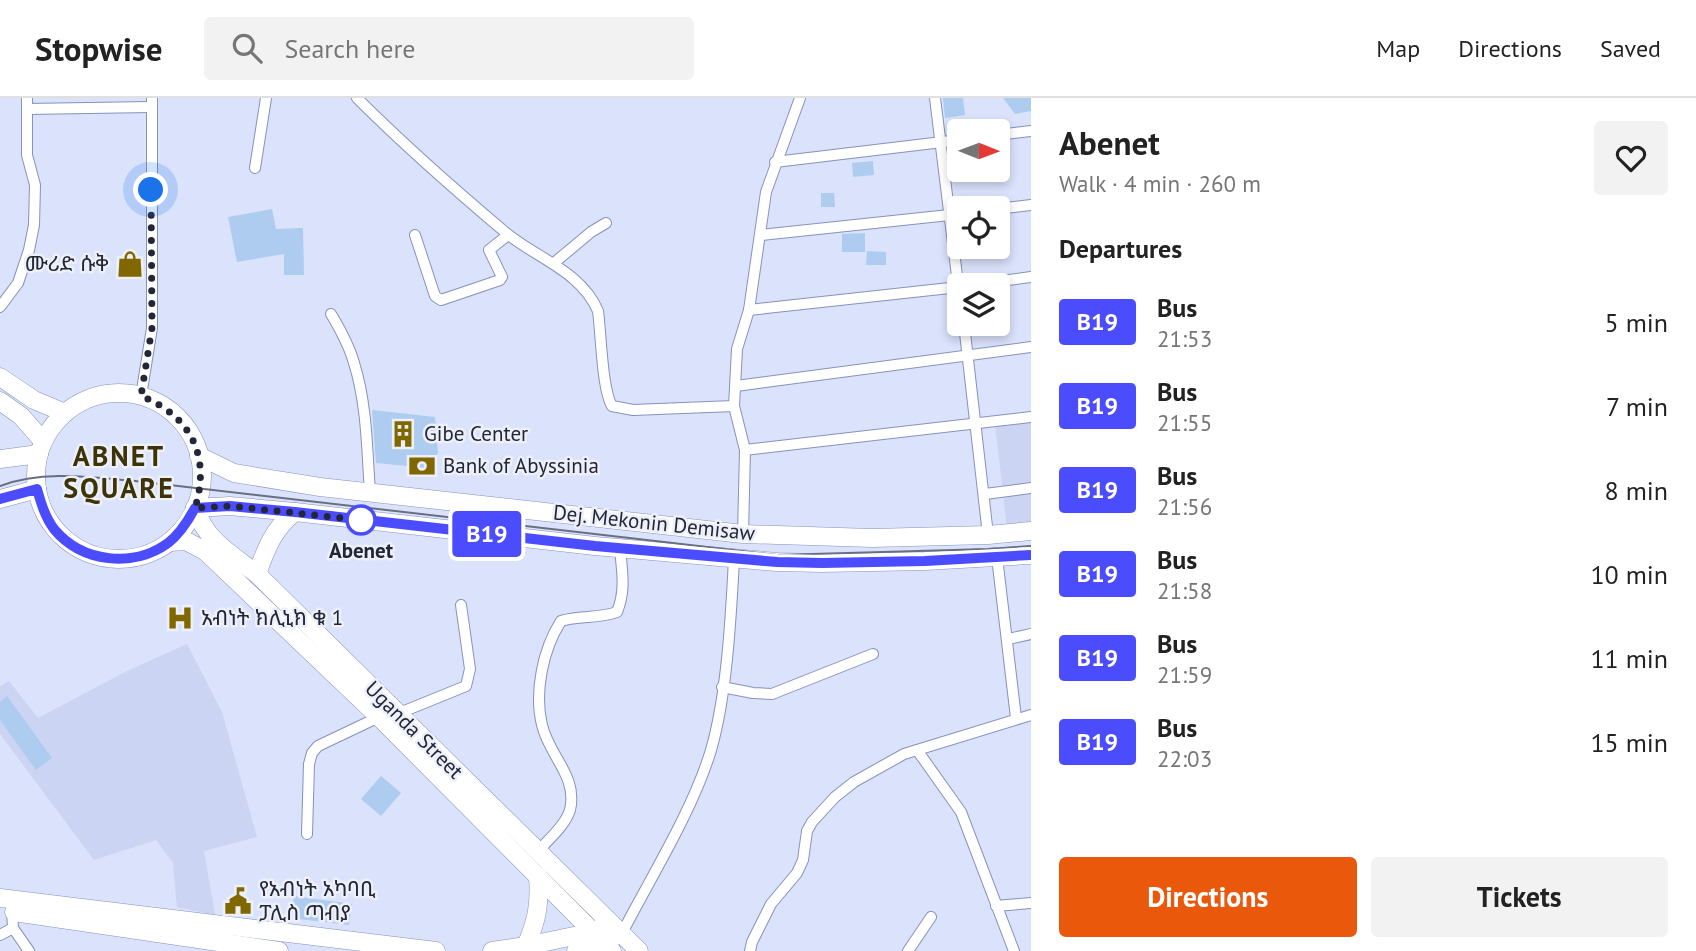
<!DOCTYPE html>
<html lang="en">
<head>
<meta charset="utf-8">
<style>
	:root { --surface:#fff; --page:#f2f2f2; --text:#222; --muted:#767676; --line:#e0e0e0; --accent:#ea580c }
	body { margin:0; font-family:"PT Sans","Noto Sans Ethiopic",sans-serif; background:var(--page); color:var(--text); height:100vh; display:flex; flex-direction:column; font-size:26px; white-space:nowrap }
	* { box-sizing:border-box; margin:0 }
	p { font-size:23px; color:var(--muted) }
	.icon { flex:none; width:38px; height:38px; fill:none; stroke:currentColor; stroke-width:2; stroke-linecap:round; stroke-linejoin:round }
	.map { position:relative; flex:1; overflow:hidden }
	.panel { display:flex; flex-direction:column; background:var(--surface); width:665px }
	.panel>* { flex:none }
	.badge { padding:0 14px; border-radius:5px; font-size:24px; line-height:46px }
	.needle { width:46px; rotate:91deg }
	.controls { position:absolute; left:947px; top:21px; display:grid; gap:14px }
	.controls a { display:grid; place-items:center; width:63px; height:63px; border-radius:7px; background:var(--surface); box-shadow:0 4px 10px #0003; font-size:35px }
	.you { position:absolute; width:35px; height:35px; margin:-18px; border:5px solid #fff; border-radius:50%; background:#1a73e8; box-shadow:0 0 0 10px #1a73e833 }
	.map>.badge { position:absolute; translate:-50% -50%; box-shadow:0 0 0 4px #fff }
	h2 { padding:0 28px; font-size:26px; line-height:63px }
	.round { display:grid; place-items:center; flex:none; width:74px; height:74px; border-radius:7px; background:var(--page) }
	.summary { display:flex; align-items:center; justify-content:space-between; height:119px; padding:0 28px }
	h1 { font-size:33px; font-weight:700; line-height:52px }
	.cta { display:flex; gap:14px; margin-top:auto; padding:14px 28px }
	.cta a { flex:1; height:80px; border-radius:7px; background:var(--accent); color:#fff; font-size:28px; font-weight:700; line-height:80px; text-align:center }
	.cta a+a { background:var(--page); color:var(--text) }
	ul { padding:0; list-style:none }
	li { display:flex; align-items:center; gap:21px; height:84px; padding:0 28px }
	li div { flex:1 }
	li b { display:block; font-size:26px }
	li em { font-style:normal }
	li .badge { min-width:77px; font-weight:700; text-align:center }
	header { display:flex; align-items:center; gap:42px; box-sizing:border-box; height:98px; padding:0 35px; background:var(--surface); border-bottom:2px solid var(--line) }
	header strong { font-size:33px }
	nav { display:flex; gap:38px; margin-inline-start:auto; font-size:24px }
	.search { width:490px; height:63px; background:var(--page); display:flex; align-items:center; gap:18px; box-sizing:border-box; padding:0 24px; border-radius:7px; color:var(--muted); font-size:26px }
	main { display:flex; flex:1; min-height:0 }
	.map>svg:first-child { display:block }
	.built { fill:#cbd4f2 }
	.building { fill:#adccef }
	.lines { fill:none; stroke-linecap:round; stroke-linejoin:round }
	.minor-casing { stroke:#8692ba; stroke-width:12 }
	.primary-casing { stroke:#8692ba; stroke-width:19 }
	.minor { stroke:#fff; stroke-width:10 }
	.primary { stroke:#fff; stroke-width:18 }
	.tram { stroke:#696f83; stroke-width:2 }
	.line-casing { stroke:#fff; stroke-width:16 }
	.line { stroke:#4c4cff; stroke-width:10 }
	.walk { stroke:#222636; stroke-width:7; stroke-dasharray:0 12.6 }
	.stop-dot { fill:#fff; stroke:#4c4cff; stroke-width:3.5 }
	.labels { text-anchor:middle; stroke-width:5; stroke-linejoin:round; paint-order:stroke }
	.poi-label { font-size:21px; fill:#222636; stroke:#edf0f9; text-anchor:start }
	.street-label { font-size:21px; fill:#222636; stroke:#edf0f9 }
	.stop-label { font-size:21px; font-weight:bold; fill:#222636; stroke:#edf0f9 }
	.district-label { font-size:28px; font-weight:bold; letter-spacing:2px; fill:#3e3207; stroke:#edf0f9 }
</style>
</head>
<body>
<header>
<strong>Stopwise</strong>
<div class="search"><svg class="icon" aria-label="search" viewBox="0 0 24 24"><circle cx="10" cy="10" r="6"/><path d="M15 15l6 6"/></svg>Search here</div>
<nav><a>Map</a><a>Directions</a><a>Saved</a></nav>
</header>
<main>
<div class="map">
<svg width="1031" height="853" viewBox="0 0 1031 853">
	<rect width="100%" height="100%" fill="#dae2fc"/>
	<!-- built -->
	<g class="built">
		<polygon points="1031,321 1031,427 1007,430 995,326"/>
		<polygon points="187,546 222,614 257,739 204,753 215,817 177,809 173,765 156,742 94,762 0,636 0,588 9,583 38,620 127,573"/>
	</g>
	<!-- building -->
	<g class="building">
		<polygon points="943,0 963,0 965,17 945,20"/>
		<polygon points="1003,0 1031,0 1031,13 1015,16"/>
		<polygon points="873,63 874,77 853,79 852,65"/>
		<polygon points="821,95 834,95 835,109 821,109"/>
		<polygon points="272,111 276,131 303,130 304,177 284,177 284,156 237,164 228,119"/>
		<polygon points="865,135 865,154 842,154 842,136"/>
		<polygon points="867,153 886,154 886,167 866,167"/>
		<polygon points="372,312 435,319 438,355 428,370 376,365"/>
		<polygon points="7,598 52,660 36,672 0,622 0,604"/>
		<polygon points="381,678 401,695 381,718 361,701"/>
		<polygon points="294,798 352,806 349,827 291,820"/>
	</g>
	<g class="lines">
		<defs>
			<g id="minor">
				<path d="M357 0C404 47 454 91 505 134 536 160 581 173 598 213 601 234 602 292 612 308L633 312 734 308"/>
				<polyline points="935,0 959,194"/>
				<polyline points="27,11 151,9"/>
				<polyline points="998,37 1031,33"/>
				<polyline points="775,64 959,42"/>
				<polyline points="255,70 266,0"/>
				<polyline points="998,111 1031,107"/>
				<polyline points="415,137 435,198 441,202 500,182 502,179 489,152 508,137"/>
				<polyline points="761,137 959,116"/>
				<polyline points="554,165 591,134 606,125"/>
				<polyline points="971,187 1031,179"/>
				<polyline points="0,209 18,185 29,152 34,127 35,87 27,57 27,0"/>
				<polyline points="749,212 959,189"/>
				<path d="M331 216C340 231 349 247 354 265 367 306 367 352 370 395"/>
				<polyline points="964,226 988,437"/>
				<polyline points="736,288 1031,249"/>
				<polyline points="141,298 152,230 152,0"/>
				<polyline points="745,352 1031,319"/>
				<polyline points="985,396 1031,390"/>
				<polyline points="743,436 745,352 734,308 737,251 749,212 766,94 800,0"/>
				<polyline points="997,459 1016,620"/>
				<polyline points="1008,541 1031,536"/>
				<polyline points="722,589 753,595 772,596 873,556"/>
				<polyline points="397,616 466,588 470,571 461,507"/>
				<polyline points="917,652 961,714 1014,853"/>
				<polyline points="307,736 309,666 312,655 318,648 379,619"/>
				<path d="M537 754C548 742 565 728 570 712 578 678 549 658 542 627 534 594 543 551 561 523 579 517 599 521 617 514 626 492 622 473 620 451"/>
				<polyline points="996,808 1031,805"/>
				<polyline points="12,813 13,830 29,853"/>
				<path d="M622 835C651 779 693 712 711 652 727 597 731 518 734 461"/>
				<polyline points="0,837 13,830"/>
				<polyline points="750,853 752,844 771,806 797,775 803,762 807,733 812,724 835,699 854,684 904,656 1031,617"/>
				<polyline points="908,853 931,819"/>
			</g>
			<g id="primary">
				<polyline points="0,279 34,302 65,315"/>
				<circle cx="119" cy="378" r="83"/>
				<polyline points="0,303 21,318 43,343"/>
				<polyline points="199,358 234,375 320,389 743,436 872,440 988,437 1031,433"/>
				<polyline points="0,361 39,356"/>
				<polyline points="0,401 37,391"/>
				<polyline points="195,410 230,408 295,414 595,448 777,464 822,465 925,463 1031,457"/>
				<path d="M195 410C206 443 231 456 257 476L639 853"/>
				<polyline points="170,444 186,443 205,453 379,619 612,853"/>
				<path d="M257 476C266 451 273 431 295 414"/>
				<polyline points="0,800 436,853"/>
				<polyline points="14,814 279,853"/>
				<path d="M526 848C537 822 540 807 538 778"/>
				<polyline points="492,853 526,848 593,834 600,830"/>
				<polyline points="576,853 612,840"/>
			</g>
		</defs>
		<!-- minor casing -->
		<use href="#minor" class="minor-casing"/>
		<!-- primary casing -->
		<use href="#primary" class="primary-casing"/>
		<!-- minor -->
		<use href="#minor" class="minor"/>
		<!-- primary -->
		<use href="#primary" class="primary"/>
		<!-- tram -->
		<path class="tram" d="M0 388C42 372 90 379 135 383L777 457 988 451 1031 448"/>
	</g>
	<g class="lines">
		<defs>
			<path id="line" d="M0 401 37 391C41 405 45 419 54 431 82 465 134 470 168 445 180 436 188 423 195 410L230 408 295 414 595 448 777 464 822 465 925 463 1031 457"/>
		</defs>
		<!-- line casing -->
		<use href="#line" class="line-casing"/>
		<!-- line -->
		<use href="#line" class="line"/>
		<!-- walk -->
		<path class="walk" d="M151 92 152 230 141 298C191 318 211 358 195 410L230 408 361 422"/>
	</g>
	<!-- icons -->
	<defs>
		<symbol id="shop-bare" viewBox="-9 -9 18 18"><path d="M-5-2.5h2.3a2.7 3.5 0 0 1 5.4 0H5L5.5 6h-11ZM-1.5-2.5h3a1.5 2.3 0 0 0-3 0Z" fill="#816700" stroke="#edf0f9" stroke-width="2.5" paint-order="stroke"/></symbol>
		<symbol id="building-bare" viewBox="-9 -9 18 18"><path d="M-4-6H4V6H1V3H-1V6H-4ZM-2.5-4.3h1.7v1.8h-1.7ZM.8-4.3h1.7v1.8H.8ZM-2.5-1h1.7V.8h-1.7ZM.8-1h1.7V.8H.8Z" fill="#816700" stroke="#edf0f9" stroke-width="2.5" paint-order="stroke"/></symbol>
		<symbol id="bank-bare" viewBox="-9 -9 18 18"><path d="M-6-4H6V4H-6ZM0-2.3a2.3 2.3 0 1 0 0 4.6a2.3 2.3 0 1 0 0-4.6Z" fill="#816700" stroke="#edf0f9" stroke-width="2.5" paint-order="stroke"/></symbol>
		<symbol id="hospital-bare" viewBox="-9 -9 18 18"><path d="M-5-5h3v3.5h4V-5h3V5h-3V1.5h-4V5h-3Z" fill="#816700" stroke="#edf0f9" stroke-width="2.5" paint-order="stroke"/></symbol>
		<symbol id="civic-bare" viewBox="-9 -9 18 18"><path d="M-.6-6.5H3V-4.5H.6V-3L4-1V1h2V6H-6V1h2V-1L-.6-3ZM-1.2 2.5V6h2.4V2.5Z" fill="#816700" stroke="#edf0f9" stroke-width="2.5" paint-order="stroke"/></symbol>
	</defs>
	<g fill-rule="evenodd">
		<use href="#shop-bare" x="111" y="147" width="38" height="38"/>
		<use href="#building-bare" x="384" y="317" width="38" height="38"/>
		<use href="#bank-bare" x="403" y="349" width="38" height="38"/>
		<use href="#hospital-bare" x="161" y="501" width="38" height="38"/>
		<use href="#civic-bare" x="219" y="784" width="38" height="38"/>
	</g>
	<!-- markers -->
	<circle class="stop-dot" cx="361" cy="422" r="14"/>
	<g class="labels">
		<!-- poi labels -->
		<g class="poi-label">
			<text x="109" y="173" text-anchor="end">ሙሪድ ሱቅ</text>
			<text x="424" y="343">Gibe Center</text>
			<text x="443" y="375">Bank of Abyssinia</text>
			<text x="201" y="527">አብነት ክሊኒክ ቁ 1</text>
			<text x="259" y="798">የአብነት አካባቢ<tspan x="259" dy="24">ፓሊስ ጣብያ</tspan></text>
		</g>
		<!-- street labels -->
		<g class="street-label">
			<text transform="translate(654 425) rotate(6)" y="7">Dej. Mekonin Demisaw</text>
			<text transform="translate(414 632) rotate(45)" y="7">Uganda Street</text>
		</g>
		<!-- stop labels -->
		<g class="stop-label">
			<text x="361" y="460">Abenet</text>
		</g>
		<!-- district labels -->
		<g class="district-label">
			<text x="119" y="368">ABNET<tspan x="119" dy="32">SQUARE</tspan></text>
		</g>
	</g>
</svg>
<div class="controls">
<a><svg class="needle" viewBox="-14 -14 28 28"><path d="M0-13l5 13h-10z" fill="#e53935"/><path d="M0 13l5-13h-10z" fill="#767676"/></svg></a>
<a><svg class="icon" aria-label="locate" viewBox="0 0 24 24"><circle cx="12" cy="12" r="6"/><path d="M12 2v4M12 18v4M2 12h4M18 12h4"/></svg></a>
<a><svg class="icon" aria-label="layers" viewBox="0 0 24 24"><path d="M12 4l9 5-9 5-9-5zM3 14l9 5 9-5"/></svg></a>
</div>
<div class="you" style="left:151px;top:92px"></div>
<b class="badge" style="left:487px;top:436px;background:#4c4cff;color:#fff">B19</b>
</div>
<section class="panel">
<div class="summary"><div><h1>Abenet</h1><p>Walk · 4 min · 260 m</p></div><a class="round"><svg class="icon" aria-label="heart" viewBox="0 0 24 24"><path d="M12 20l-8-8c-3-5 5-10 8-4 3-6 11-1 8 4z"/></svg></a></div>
<h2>Departures</h2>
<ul>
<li><span class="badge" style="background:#4c4cff;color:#fff">B19</span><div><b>Bus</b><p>21:53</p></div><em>5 min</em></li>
<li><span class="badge" style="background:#4c4cff;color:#fff">B19</span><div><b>Bus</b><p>21:55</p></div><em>7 min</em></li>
<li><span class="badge" style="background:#4c4cff;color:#fff">B19</span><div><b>Bus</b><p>21:56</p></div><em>8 min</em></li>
<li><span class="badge" style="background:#4c4cff;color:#fff">B19</span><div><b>Bus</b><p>21:58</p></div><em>10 min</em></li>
<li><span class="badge" style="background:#4c4cff;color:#fff">B19</span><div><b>Bus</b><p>21:59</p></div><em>11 min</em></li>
<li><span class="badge" style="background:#4c4cff;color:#fff">B19</span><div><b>Bus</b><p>22:03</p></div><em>15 min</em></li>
</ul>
<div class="cta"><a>Directions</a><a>Tickets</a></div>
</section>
</main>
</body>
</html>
